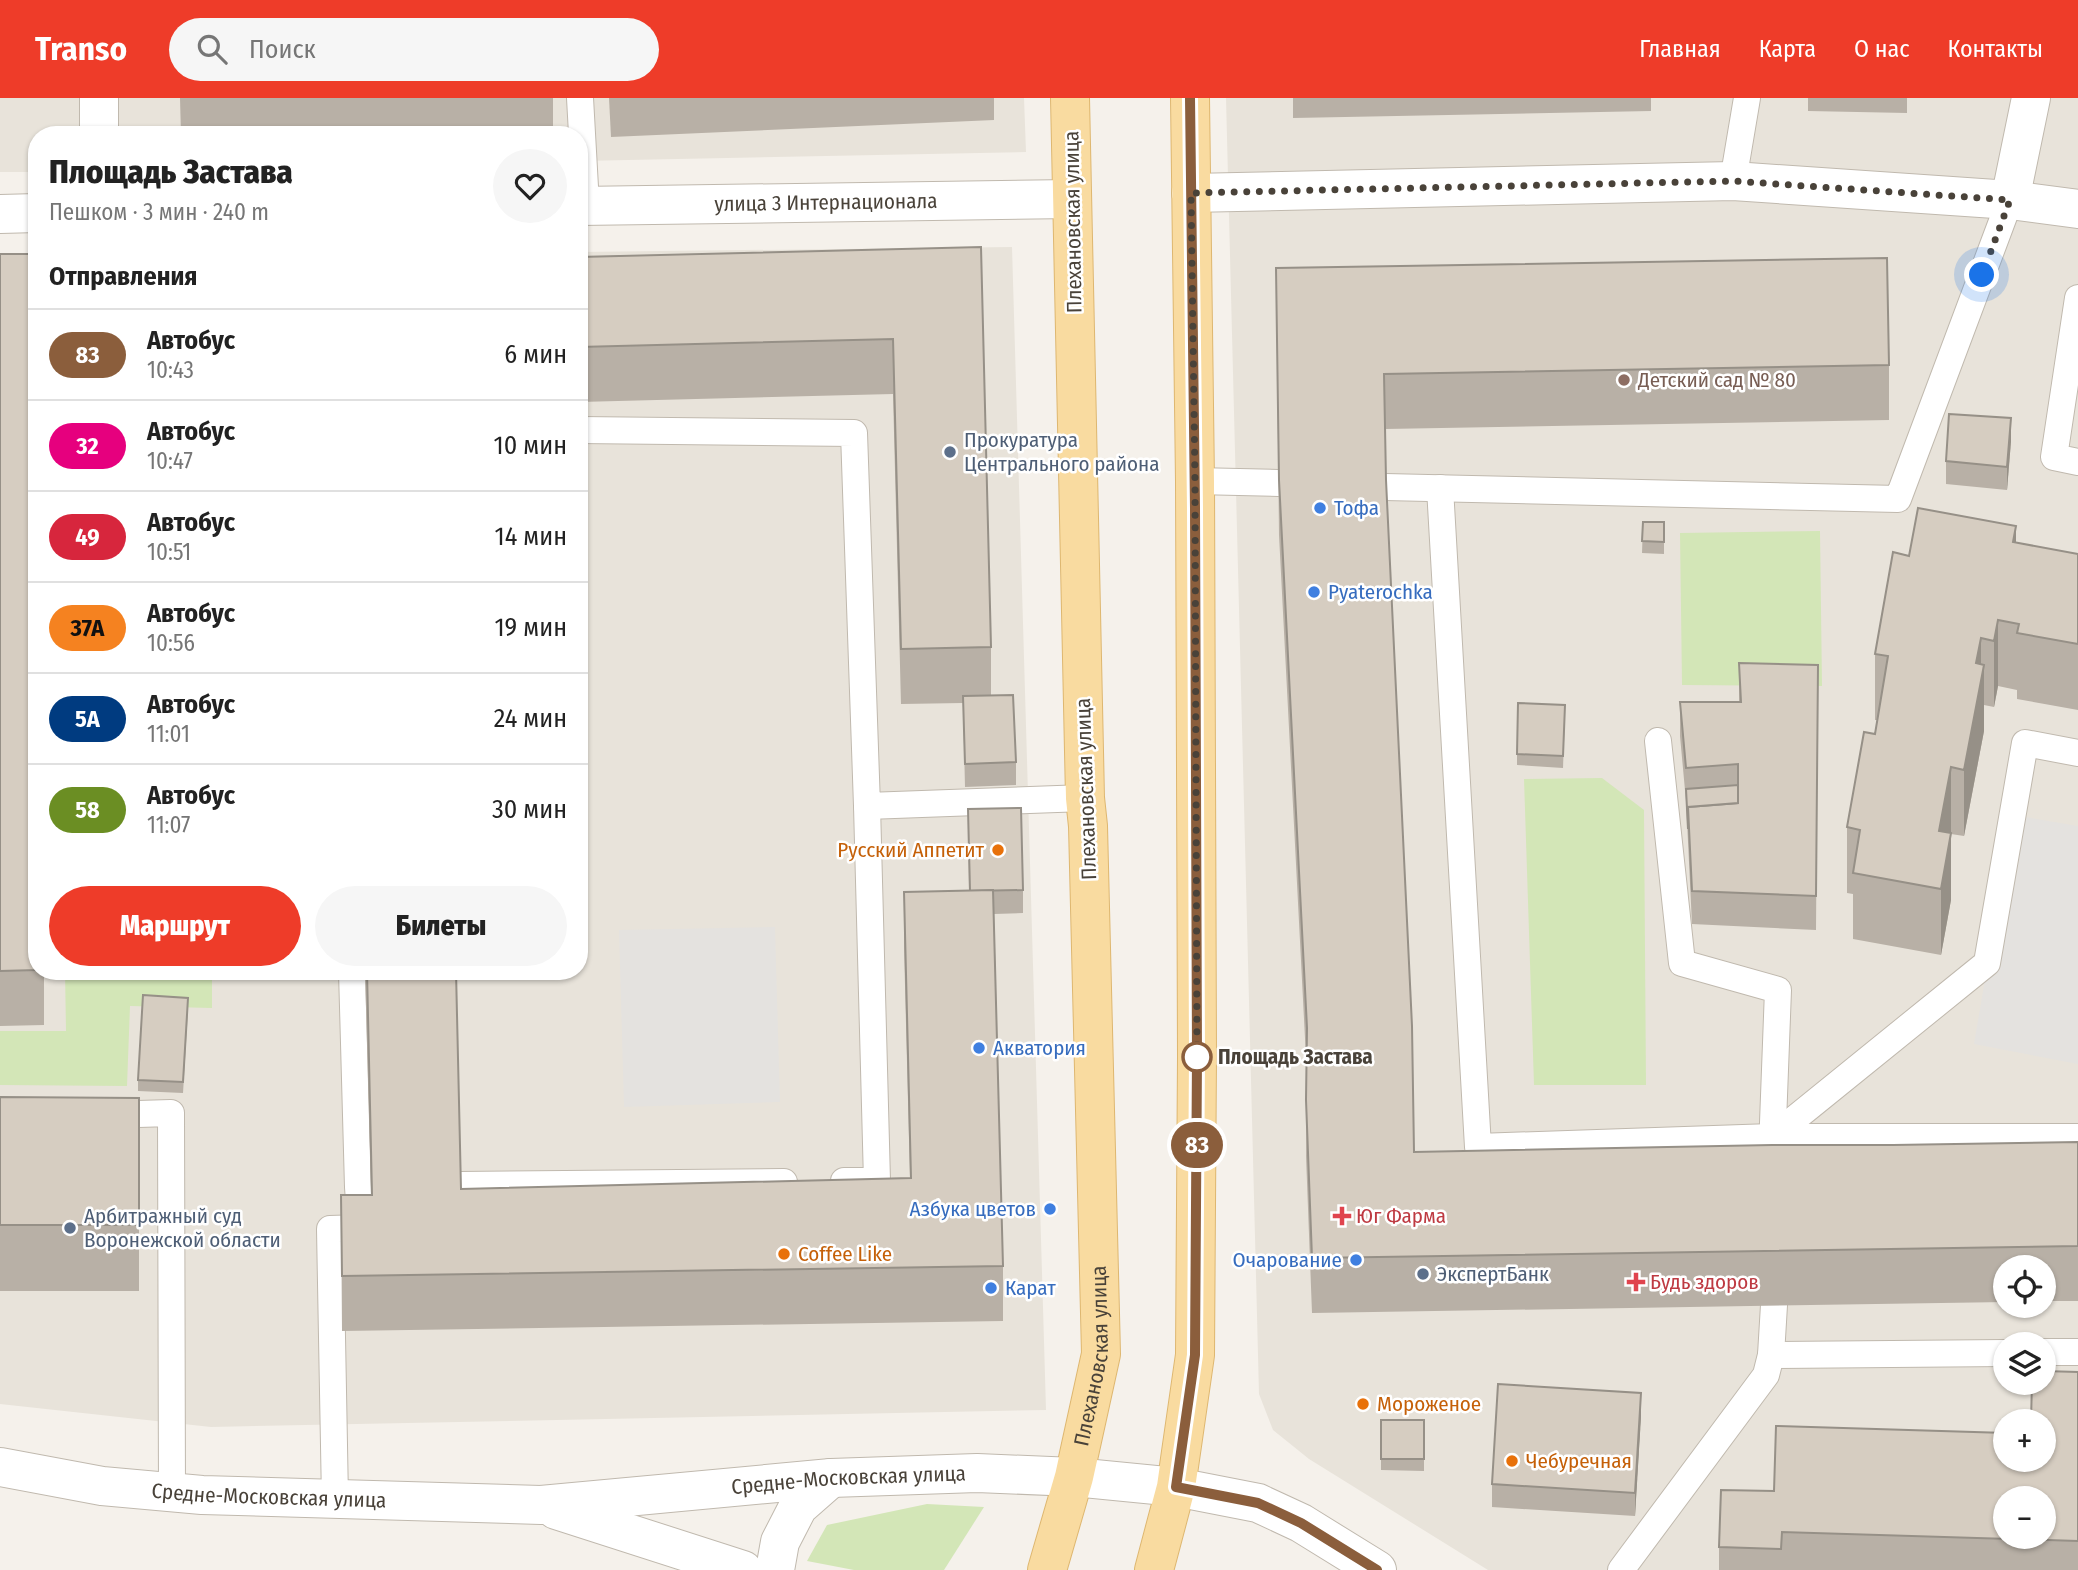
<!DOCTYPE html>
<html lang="ru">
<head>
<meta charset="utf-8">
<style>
	:root { --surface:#fff; --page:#f6f6f6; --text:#222; --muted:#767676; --line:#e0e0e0; --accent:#ee3c29 }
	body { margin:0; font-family:"Fira Sans Condensed",sans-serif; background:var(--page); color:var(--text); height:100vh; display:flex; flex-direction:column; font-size:26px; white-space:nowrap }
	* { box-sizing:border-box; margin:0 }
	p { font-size:23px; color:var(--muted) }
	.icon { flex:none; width:38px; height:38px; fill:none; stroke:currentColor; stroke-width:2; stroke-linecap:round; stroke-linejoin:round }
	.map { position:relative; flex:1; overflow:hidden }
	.details { position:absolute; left:28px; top:28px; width:560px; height:854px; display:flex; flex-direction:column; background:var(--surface); border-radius:28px; box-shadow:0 2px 5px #0004 }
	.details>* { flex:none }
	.badge { padding:0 14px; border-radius:23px; font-size:24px; line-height:46px }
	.controls { position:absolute; left:1993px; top:1157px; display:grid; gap:14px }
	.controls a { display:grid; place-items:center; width:63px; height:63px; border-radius:50%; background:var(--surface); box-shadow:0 2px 5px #0004; font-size:35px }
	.you { position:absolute; width:35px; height:35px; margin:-18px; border:5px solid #fff; border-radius:50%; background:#1a73e8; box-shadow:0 0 0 10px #1a73e833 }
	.map>.badge { position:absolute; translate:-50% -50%; box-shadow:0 0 0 4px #fff }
	h2 { padding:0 21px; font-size:26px; line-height:63px }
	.round { display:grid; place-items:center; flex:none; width:74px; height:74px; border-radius:37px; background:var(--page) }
	.head { display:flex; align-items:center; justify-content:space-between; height:119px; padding:0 21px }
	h1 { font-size:33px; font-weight:800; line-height:52px }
	.primary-button { display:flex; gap:14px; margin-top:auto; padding:14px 21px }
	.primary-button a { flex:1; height:80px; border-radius:42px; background:var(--accent); color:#fff; font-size:28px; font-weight:800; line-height:80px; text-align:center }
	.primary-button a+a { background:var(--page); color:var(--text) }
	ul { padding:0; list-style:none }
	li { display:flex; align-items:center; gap:21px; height:91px; padding:0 21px; border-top:2px solid var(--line) }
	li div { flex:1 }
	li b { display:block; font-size:26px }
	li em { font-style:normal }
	li .badge { min-width:77px; font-weight:700; text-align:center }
	header { display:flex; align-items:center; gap:42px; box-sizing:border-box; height:98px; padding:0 35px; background:var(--accent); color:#fff }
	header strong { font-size:33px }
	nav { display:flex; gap:38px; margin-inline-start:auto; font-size:24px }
	.search { width:490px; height:63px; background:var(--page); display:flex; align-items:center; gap:18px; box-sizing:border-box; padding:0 24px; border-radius:38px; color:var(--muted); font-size:26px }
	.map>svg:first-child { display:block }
	.residential { fill:#e8e3da; fill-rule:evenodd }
	.green { fill:#d3e6b7 }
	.parking { fill:#e4e2df }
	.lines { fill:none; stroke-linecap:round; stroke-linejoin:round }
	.service-casing { stroke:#c0b9ae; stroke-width:28 }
	.minor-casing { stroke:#c0b9ae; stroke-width:40 }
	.tertiary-casing { stroke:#c0b9ae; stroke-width:40 }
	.primary-casing { stroke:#deb770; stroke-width:40 }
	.service { stroke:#fff; stroke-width:26 }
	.minor { stroke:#fff; stroke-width:38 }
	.tertiary { stroke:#fff; stroke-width:38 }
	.primary { stroke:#f9dba0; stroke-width:38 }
	.wall { fill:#b8b0a6 }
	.shaded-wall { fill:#969087 }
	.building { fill:#d6cdc1; stroke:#969087; stroke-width:2; fill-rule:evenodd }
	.line-casing { stroke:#fff; stroke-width:16 }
	.line { stroke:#8b5e3c; stroke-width:10 }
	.walk { stroke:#494239; stroke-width:7; stroke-dasharray:0 12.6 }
	.education-dot { fill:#8d6e63; stroke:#fff; stroke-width:2.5 }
	.service-dot { fill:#5c6f8a; stroke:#fff; stroke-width:2.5 }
	.shop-dot { fill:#3f7fe0; stroke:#fff; stroke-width:2.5 }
	.food-dot { fill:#e8710a; stroke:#fff; stroke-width:2.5 }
	.stop-dot { fill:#fff; stroke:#8b5e3c; stroke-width:3.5 }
	.health-dot { fill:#e0444e; stroke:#fff; stroke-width:2.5 }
	.labels { text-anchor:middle; stroke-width:5; stroke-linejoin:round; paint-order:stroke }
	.street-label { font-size:21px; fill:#494239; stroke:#fff }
	.education-label { font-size:21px; fill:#785e54; stroke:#fff; text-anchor:start }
	.service-label { font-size:21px; fill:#4e5e75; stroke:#fff; text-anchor:start }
	.shop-label { font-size:21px; fill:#366cbe; stroke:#fff; text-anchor:start }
	.food-label { font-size:21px; fill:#c56008; stroke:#fff; text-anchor:start }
	.stop-label { font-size:21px; font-weight:bold; fill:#494239; stroke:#fff; text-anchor:start }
	.health-label { font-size:21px; fill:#be3a42; stroke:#fff; text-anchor:start }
</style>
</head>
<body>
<header>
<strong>Transo</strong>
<div class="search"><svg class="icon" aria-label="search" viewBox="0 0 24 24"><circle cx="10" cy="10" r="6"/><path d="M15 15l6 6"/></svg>Поиск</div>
<nav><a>Главная</a><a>Карта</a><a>О нас</a><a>Контакты</a></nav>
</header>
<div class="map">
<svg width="2078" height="1472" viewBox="0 0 2078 1472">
	<rect width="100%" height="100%" fill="#f5f1eb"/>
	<!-- residential -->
	<g class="residential">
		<polygon points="0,0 1024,0 1026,54 579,63 579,37 37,37 37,74 0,74"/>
		<path d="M1226 0H2078V1472H1488L1309 1361 1273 1332 1259 1296ZM2006 1169H2044V1208H2006ZM2006 1246H2044V1284H2006ZM2006 1323H2044V1362H2006ZM2006 1400H2044V1438H2006Z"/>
		<polygon points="1012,149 1046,1312 211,1329 0,1306 0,161 37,873 579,873 579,154"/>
	</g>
	<!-- green -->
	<g class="green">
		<polygon points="1820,433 1822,588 1682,587 1680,435"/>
		<polygon points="1602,680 1644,712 1646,987 1534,987 1524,681"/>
		<polygon points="65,873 212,873 212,910 130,908 127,988 0,987 0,933 66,933"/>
		<polygon points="927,1406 984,1409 944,1472 854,1472 807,1463 827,1427"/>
	</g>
	<!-- parking -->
	<g class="parking">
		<polygon points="2013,717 2078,728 2078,966 1974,946"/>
		<polygon points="775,829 780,1004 624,1009 619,832"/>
	</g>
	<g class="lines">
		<defs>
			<g id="service">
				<polyline points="580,0 586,107"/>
				<polyline points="1733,83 1747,0"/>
				<polyline points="2078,200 2054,359 2078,364"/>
				<polyline points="579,332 854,335 867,708 1085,700"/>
				<polyline points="1195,383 1279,385"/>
				<polyline points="1385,389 1898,401 2010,102"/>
				<polyline points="1440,390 1478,1049 1772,1039 2078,1039"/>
				<polyline points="1658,643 1682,865 1778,892 1772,1051"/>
				<polyline points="105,1017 171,1015 172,1395"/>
				<polyline points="1772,1039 1987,865 2025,645 2078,655"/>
				<polyline points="844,1083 877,1083 867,708"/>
				<polyline points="460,1087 784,1084"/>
				<polyline points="2044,1254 2078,1254"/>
				<polyline points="1771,1257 2006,1255"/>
				<polyline points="335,1401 330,1131 361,1130 358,1089 352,873"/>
				<polyline points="1621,1472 1766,1277 1771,1257 1774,1207"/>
			</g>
			<g id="minor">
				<polyline points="99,0 99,37"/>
				<polyline points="1191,95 1733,83 2010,102 2078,111"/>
				<polyline points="2010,102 2031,0"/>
				<path id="s1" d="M579 108 1072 101"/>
				<polyline points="0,116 37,115"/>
				<polyline points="775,1472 780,1444 798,1409 831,1380"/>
			</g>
			<g id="tertiary">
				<path id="s2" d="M0 1369 102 1388 202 1397 541 1407 831 1380 977 1375 1074 1379 1176 1389 1258 1405 1301 1425 1377 1472"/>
				<polyline points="556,1412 743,1472"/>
			</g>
			<g id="primary">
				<path id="s3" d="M1047 1472 1074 1379 1101 1256 1088 728 1085 700 1070 0"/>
				<polyline points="1154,1472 1176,1389 1195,1257 1197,959 1195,383 1190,0"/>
			</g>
		</defs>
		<!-- service casing -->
		<use href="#service" class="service-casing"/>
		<!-- minor casing -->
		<use href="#minor" class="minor-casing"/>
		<!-- tertiary casing -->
		<use href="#tertiary" class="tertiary-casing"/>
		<!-- primary casing -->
		<use href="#primary" class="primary-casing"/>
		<!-- service -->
		<use href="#service" class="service"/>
		<!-- minor -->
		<use href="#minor" class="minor"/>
		<!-- tertiary -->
		<use href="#tertiary" class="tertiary"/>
		<!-- primary -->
		<use href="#primary" class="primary"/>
	</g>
	<!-- wall -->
	<g class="wall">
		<polygon points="180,0 553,0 553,36 181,37"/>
		<polygon points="609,0 994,0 994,22 611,39"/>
		<polygon points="1293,0 1651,0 1651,13 1293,20"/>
		<polygon points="1808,0 1907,0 1907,15 1808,13"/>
		<polygon points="981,149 991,549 991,597 1016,664 1016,687 965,689 963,605 901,606 893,296 579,304 579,159"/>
		<polygon points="0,156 37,156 37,873 44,873 44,927 0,928"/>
		<polygon points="1276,170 1889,267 1889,322 1385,331 1386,382 1414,1054 2078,1044 2078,1203 2044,1203 2044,1169 2006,1169 2006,1204 1312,1215 1306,1058 1307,979 1279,437"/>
		<polygon points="2011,343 2007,392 1946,386 1946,363"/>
		<polygon points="1643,424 1664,424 1664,456 1642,455"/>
		<polygon points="2016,445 2078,456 2078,612 2017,601 2017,592 1998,588 1994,609 1984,607 1984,633 1964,738 1951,736 1951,802 1941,857 1853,841 1853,796 1847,795 1847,729 1875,636 1877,622 1875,622 1875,556 1909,458"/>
		<polygon points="1739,565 1818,567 1816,832 1692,826 1686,703 1680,638 1680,604 1739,604"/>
		<polygon points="1565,618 1563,670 1517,667 1517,656"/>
		<polygon points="968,711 1023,792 1023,815 994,816 1003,1168 1003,1223 342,1233 341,1097 371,1097 365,873 456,873 461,1091 910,1080 904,849 904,794 969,793"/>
		<polygon points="188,912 183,995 138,993 138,982"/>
		<polygon points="0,999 139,1000 139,1193 0,1193"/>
		<polygon points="2078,1274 2078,1472 1719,1472 1719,1449 2044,1362"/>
		<polygon points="1641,1318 1635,1418 1492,1409 1492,1386"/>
		<polygon points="1381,1322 1424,1322 1424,1373 1381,1372"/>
	</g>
	<!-- shaded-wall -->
	<g class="shaded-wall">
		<polygon points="2011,320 2011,343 2007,392 2007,369"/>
		<polygon points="2016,428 2016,494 2013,444"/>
		<polygon points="1998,522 1998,588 1994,609 1994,543"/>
		<polygon points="1981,540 1981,583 1984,567 1984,633 1964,738 1964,672 1976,565"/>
		<polygon points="1951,669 1951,736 1939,733"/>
		<polygon points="1951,735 1951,802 1941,857 1941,791"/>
		<polygon points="1641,1295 1641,1318 1635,1418 1635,1395"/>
	</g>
	<!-- building -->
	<g class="building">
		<polygon points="981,149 991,549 901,551 893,241 579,249 579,159"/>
		<polygon points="0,156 37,156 37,872 0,873"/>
		<polygon points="1887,160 1889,267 1384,276 1386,382 1412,928 1414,1054 1772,1047 1893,1047 2078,1044 2078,1148 1312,1160 1306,1002 1307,930 1279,382 1276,170"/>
		<polygon points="1949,316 2011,320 2007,369 1946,363"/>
		<polygon points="1918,410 2016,428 2013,444 2078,456 2078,546 2017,535 2019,526 1998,522 1994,543 1981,540 1976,565 1984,567 1964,672 1951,669 1939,733 1951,735 1941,791 1853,775 1860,732 1847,729 1864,634 1875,636 1888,558 1875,556 1893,454 1909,458"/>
		<polygon points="1643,424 1664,424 1664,444 1642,443"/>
		<polygon points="1739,565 1818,567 1816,798 1692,793 1688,709 1738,705 1738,666 1686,670 1680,604 1741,604"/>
		<polygon points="1013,597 1016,664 965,666 963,598"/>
		<polygon points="1518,605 1565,607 1563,658 1517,656"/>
		<polygon points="1738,687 1738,705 1688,709 1688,731 1686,691"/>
		<polygon points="1021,710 1023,792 970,793 968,711"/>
		<polygon points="993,792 1003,1168 342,1178 341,1097 372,1097 367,873 456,873 461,1091 911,1080 904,794"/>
		<polygon points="143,897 188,900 183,984 138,982"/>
		<polygon points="0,999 139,1000 139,1127 0,1127"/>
		<path d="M2044 1273 2078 1274V1443L1782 1434 1781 1451 1719 1449 1721 1392 1774 1393 1776 1328 2006 1335V1362H2044V1323H2031L2032 1284H2044ZM2006 1400H2044V1438H2006Z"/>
		<polygon points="1498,1286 1641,1295 1635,1395 1492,1386"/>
		<rect x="1381" y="1322" width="43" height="39"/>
	</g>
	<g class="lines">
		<defs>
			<polyline id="line" points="1190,0 1195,410 1197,959 1195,1257 1176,1389 1258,1405 1301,1425 1377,1472"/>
		</defs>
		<!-- line casing -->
		<use href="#line" class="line-casing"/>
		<!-- line -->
		<use href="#line" class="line"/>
		<!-- walk -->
		<polyline class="walk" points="1197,959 1195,383 1191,95 1733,83 2010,102 1982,177"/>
	</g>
	<!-- markers -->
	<circle class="education-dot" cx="1624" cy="282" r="7"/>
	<g class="service-dot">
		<circle cx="950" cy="354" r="7"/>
		<circle cx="70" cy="1130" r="7"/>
		<circle cx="1423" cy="1176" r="7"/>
	</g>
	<g class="shop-dot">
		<circle cx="1320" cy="410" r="7"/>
		<circle cx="1314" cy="494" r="7"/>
		<circle cx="979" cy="950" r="7"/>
		<circle cx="1050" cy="1111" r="7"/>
		<circle cx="1356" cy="1162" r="7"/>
		<circle cx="991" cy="1190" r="7"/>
	</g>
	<g class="food-dot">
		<circle cx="998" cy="752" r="7"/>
		<circle cx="784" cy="1156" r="7"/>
		<circle cx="1363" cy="1306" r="7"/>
		<circle cx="1512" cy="1363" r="7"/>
	</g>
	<circle class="stop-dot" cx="1197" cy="959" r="14"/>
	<g class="health-dot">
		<path d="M1338.5 1107.5h7v7h7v7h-7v7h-7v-7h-7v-7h7z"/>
		<path d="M1632.5 1173.5h7v7h7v7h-7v7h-7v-7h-7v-7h7z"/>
	</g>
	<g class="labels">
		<!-- street labels -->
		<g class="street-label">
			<text dy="7" stroke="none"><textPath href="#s1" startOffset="247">улица 3 Интернационала</textPath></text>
			<text transform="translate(1073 124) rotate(-91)" y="7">Плехановская улица</text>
			<text transform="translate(1086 691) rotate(-92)" y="7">Плехановская улица</text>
			<text dy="7" stroke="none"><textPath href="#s3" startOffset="220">Плехановская улица</textPath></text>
			<text dy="7" stroke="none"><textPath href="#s2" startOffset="852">Средне-Московская улица</textPath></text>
			<text dy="7" stroke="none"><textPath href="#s2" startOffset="271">Средне-Московская улица</textPath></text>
		</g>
		<!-- education labels -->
		<g class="education-label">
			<text x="1638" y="289">Детский сад № 80</text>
		</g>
		<!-- service labels -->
		<g class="service-label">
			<text x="964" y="349">Прокуратура<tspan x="964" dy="24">Центрального района</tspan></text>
			<text x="84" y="1125">Арбитражный суд<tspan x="84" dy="24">Воронежской области</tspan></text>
			<text x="1437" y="1183">ЭкспертБанк</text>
		</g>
		<!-- shop labels -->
		<g class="shop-label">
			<text x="1334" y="417">Тофа</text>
			<text x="1328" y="501">Pyaterochka</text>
			<text x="993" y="957">Акватория</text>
			<text x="1036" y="1118" text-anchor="end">Азбука цветов</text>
			<text x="1342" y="1169" text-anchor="end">Очарование</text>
			<text x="1005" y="1197">Карат</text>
		</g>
		<!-- food labels -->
		<g class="food-label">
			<text x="984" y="759" text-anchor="end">Русский Аппетит</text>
			<text x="798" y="1163">Coffee Like</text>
			<text x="1377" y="1313">Мороженое</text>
			<text x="1526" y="1370">Чебуречная</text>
		</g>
		<!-- stop labels -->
		<g class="stop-label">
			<text x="1218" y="966">Площадь Застава</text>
		</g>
		<!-- health labels -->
		<g class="health-label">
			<text x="1356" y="1125">Юг Фарма</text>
			<text x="1650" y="1191">Будь здоров</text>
		</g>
	</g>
</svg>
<div class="controls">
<a><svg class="icon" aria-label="locate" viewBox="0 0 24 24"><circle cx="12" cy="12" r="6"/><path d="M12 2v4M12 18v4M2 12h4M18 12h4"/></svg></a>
<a><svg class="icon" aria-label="layers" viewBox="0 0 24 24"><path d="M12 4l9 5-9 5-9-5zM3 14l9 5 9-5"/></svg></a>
<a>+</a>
<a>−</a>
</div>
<div class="you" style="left:1982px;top:177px"></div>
<b class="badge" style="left:1197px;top:1047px;background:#8b5e3c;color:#fff">83</b>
<section class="details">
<div class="head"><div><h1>Площадь Застава</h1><p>Пешком · 3 мин · 240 m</p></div><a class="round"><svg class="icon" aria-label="heart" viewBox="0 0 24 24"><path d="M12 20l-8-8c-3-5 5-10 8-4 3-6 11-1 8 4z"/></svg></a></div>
<h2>Отправления</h2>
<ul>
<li><span class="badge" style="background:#8b5e3c;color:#fff">83</span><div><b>Автобус</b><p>10:43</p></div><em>6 мин</em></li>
<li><span class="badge" style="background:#e6007e;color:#fff">32</span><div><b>Автобус</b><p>10:47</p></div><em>10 мин</em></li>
<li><span class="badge" style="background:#d7263d;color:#fff">49</span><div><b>Автобус</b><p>10:51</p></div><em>14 мин</em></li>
<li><span class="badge" style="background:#f58220;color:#111">37А</span><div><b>Автобус</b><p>10:56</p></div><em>19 мин</em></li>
<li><span class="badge" style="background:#003b80;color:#fff">5А</span><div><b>Автобус</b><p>11:01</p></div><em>24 мин</em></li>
<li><span class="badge" style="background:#6b8e23;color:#fff">58</span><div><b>Автобус</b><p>11:07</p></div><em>30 мин</em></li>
</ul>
<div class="primary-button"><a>Маршрут</a><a>Билеты</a></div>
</section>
</div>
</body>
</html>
